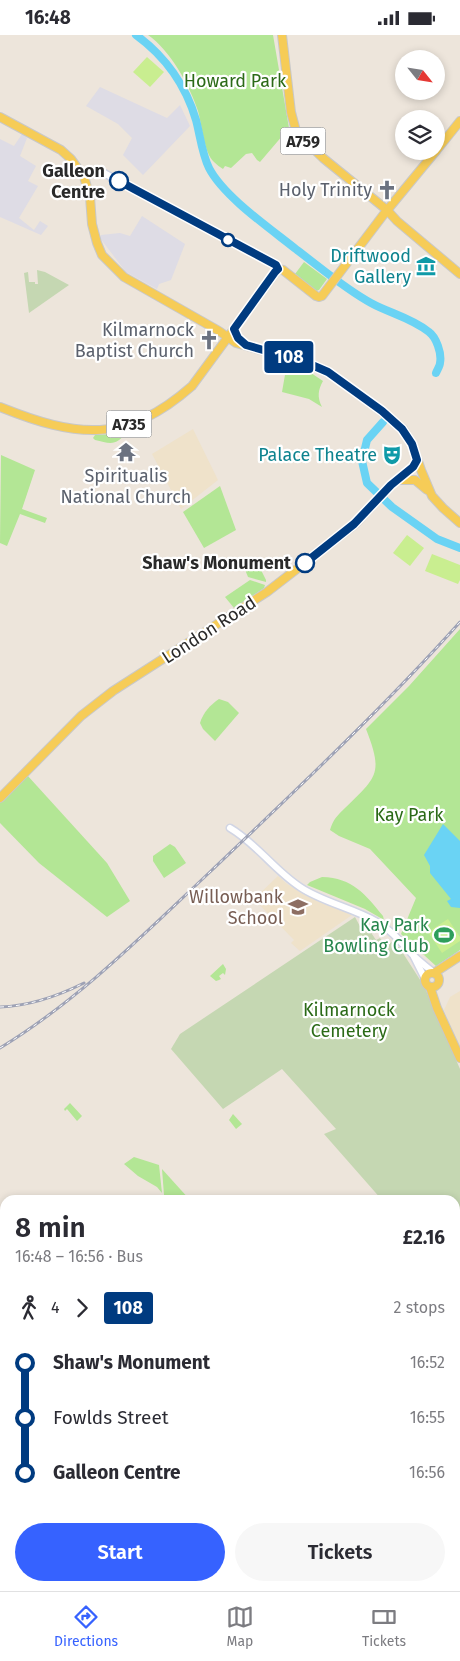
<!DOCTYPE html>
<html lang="en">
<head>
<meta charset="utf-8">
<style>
	:root { --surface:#fff; --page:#f7f7f7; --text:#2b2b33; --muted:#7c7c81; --line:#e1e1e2; --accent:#3662ff }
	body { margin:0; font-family:"Fira Sans",sans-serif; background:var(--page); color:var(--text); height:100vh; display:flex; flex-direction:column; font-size:19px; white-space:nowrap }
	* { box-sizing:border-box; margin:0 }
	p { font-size:16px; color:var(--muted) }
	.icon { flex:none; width:28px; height:28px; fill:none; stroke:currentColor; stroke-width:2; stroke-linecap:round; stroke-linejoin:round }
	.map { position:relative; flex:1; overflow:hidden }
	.side { position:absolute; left:0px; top:1160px; width:460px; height:396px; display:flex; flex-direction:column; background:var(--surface); border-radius:15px 15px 0 0; box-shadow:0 2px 8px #0003 }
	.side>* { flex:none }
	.badge { padding:0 10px; border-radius:4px; font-size:18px; line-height:32px }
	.needle { width:32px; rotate:120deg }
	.controls { position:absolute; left:395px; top:15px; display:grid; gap:10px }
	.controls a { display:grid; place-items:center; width:50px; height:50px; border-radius:50%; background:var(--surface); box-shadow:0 2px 8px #0003; font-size:25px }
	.map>.badge { position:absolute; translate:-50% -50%; box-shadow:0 0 0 2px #fff }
	.legs { display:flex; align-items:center; gap:8px; height:55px; padding:0 15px; font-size:16px }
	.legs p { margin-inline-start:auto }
	.overview { display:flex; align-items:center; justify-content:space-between; height:85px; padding:0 15px }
	h1 { font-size:28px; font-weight:600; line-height:38px }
	.action { display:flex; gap:10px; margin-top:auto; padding:10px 15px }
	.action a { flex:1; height:58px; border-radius:30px; background:var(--accent); color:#fff; font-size:20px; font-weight:600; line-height:58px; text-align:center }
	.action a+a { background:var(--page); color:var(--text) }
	ul { padding:0 15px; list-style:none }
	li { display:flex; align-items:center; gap:18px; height:55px; font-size:19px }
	li i { display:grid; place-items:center; width:8px; height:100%; margin:0 6px; background:currentColor }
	li i::after { content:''; width:12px; height:12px; margin:-6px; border:4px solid; border-radius:50%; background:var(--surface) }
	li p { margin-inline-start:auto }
	li:first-child i { background:linear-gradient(#0000 50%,currentColor 0) }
	li:last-child i { background:linear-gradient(currentColor 50%,#0000 0) }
	.status { display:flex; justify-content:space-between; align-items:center; height:35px; padding:0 25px; background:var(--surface); direction:ltr }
	.status svg { height:14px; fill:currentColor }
	.tab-bar { display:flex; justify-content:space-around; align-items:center; height:70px; border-top:1px solid var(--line); background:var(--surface); font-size:14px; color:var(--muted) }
	.tab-bar a { display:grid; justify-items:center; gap:2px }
	.tab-bar .on { color:var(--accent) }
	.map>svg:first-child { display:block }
	.industrial { fill:#dedce5 }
	.education { fill:#efe2ca }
	.green { fill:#b3e695 }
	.cemetery { fill:#c5d7b2 }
	.pitch { fill:#c9ee90 }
	.water { fill:#6ad3f4 }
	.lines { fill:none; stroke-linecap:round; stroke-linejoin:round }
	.river { stroke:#6ad3f4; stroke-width:8 }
	.minor-casing { stroke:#d1d5e4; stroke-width:9 }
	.major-casing { stroke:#c8c8c8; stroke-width:10 }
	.highway-casing { stroke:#c8c8c8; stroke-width:11 }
	.minor { stroke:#fff; stroke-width:6 }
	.major { stroke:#f6cc57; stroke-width:8 }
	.highway { stroke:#ff9954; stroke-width:9 }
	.rail-casing { stroke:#9ea2b5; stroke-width:3 }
	.rail { stroke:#fff; stroke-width:1; stroke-dasharray:4; stroke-linecap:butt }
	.line-1-casing { stroke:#fff; stroke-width:11 }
	.line-1 { stroke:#003b80; stroke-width:8 }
	.stop-1-dot { fill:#fff; stroke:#003b80; stroke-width:2.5 }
	.labels { text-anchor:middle; stroke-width:4.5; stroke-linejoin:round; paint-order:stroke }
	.shield { fill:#fff; stroke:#6a6a6a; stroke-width:1 }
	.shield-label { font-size:16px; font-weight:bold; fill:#2a2a2a }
	.park-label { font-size:18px; fill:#2b6a17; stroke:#fff }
	.stop-label { font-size:18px; font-weight:bold; fill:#2a2a2a; stroke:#fff; text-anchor:end }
	.worship-label { font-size:18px; fill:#5b616d; stroke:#fff; text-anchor:end }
	.culture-label { font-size:18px; fill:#0d838f; stroke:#fff; text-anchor:end }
	.street-label { font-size:18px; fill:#2a2a2a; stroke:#fff }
	.education-label { font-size:18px; fill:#785e54; stroke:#fff; text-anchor:end }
	.leisure-label { font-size:18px; fill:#27864d; stroke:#fff; text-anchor:end }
</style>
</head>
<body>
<div class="status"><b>16:48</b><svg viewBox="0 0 49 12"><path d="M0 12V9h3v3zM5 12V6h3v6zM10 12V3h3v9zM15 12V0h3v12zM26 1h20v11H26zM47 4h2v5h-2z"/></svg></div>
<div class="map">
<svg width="460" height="1556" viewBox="0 0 460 1556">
	<rect width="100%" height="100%" fill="#ede5db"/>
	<!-- industrial -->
	<g class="industrial">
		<polygon points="100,52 167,83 180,70 190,91 143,140 123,120 132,103 118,89 86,71"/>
		<polygon points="22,99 27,103 20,121 36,131 28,146 38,151 19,183 34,195 40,186 48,191 41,200 0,182 0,104 14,111"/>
		<polygon points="142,181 185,209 171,245 159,249 157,254 126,237 100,203 101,200 120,198 130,201"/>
	</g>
	<!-- education -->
	<g class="education">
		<polygon points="193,394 218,445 181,474 152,419"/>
		<polygon points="278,841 287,849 301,857 352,880 300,916 291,908 294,905 254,864"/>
		<polygon points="460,956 460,1015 444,975 450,962"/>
	</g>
	<!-- green -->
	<g class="green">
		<path d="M148 0H273L289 93 260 127 257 125 252 118 246 119 231 133 225 131 223 134C220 132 217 130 214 127 204 118 202 90 198 76 190 51 170 15 148 0Z"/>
		<polygon points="304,227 327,244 319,255 316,256 295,239"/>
		<path d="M286 334 311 338 323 346C318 355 317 362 322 372L309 364 282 357Z"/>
		<path d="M127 396C117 411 111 409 95 405L93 403 95 400 116 399Z"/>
		<polygon points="1,420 35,435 22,474 47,483 45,488 20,479 7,511 0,508"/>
		<polygon points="220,451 236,495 204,513 183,477"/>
		<polygon points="256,525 266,545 266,547 248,542 244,532"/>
		<polygon points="250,545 265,550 264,553 234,573 225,562"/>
		<path d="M460 594V915L436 931 401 899 416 863 370 814 339 801 330 795C333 784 338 780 345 773 378 741 383 738 366 694L409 651Z"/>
		<path d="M219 664 228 667 239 678 215 706 203 694 200 688C203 678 210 670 219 664Z"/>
		<polygon points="27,740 107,828 130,866 107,882 39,828 0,788 0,767"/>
		<polygon points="170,809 175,812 186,828 164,843 153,826 153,821"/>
		<path d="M322 842C353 843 365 859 383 881L384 885 365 874 307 850 310 847Z"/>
		<polygon points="223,929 226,934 225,940 223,938 219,941 221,944 219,945 216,946 210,941"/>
		<polygon points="70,1068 82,1081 77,1086 67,1074 65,1076 64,1074"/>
		<polygon points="233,1079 242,1089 236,1094 229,1085"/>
		<polygon points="134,1122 159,1130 162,1158 157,1152 138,1141 124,1129"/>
		<polygon points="162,1134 190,1165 168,1165 164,1160"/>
		<polygon points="5,1523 5,1551 11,1551 10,1556 0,1556 0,1527 2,1524"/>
	</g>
	<!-- cemetery -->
	<g class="cemetery">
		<polygon points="37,235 45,237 69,250 29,278 24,238 28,237 29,247 35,247 35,249 38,249"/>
		<polygon points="355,882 362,895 370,896 376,905 380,903 385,911 392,907 396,912 399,912 424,951 460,1034 460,1190 455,1194 455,1165 382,1165 324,1099 336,1094 282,1034 223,1074 171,1014 180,999"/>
	</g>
	<!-- pitch -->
	<g class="pitch">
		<polygon points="147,22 164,37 150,52 133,37"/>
		<polygon points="407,500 424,513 410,531 393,518"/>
		<polygon points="432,519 460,530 460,545 458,549 425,536"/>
		<polygon points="448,884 460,902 460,906 442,918 428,897"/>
	</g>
	<!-- water -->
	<polygon class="water" points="443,789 460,806 460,873 451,872 447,866 451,864 430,838 430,831 424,820"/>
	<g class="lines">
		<!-- river -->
		<g class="river">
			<path d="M136 0C165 21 186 51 196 85 200 100 202 119 209 133 224 162 271 194 297 215 321 233 345 254 371 268 389 278 412 283 429 297 436 302 442 318 440 328 440 331 437 335 436 338"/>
			<polyline points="383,387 367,405 362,426 367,448 392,472 437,504 460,513"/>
		</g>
		<defs>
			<g id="minor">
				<polyline points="84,142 94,138 102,137 275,230 278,234"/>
				<path d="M230 793C256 808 274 835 300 852 322 867 353 873 377 887 391 895 400 906 411 918 417 925 426 931 434 938"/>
				<polyline points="414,922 425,944"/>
			</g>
			<g id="major">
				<polyline points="282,0 291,77 296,96 300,101 323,123 387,175 397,186 460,239"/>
				<polyline points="0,82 61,115 71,124 84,142 90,162 92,189 97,208 102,220 124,242 219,296 236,308 305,327 328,337 381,376 403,394 412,409 421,435 432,461 443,473 460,488"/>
				<polyline points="436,116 460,86"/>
				<path d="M0 372C77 403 126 409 192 351L278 234 283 235 316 261 319 262 322 261 384 179 436 116"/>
				<polyline points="398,445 415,445 427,455"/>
				<polyline points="0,763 81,681 113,656 267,557 355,489 391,450 413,432 417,425"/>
				<circle cx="432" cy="945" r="7"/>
				<polyline points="434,938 460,921"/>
				<polyline points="430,952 437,973 460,1023"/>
			</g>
			<g id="highway">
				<polyline points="0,1298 5,1302"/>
				<polyline points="0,1307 5,1310"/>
				<polyline points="341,1551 347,1556"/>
				<polyline points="354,1551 360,1556"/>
			</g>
		</defs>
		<!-- minor casing -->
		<use href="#minor" class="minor-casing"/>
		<!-- major casing -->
		<use href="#major" class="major-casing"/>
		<!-- highway casing -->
		<use href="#highway" class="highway-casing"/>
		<!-- minor -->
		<use href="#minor" class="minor"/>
		<!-- major -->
		<use href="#major" class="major"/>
		<!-- highway -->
		<use href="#highway" class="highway"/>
		<defs>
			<g id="rail">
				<path d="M0 972C29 971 58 961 84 948"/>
				<path d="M0 1013C79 965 144 899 211 836 296 755 382 674 460 587"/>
			</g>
		</defs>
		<!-- rail casing -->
		<use href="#rail" class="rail-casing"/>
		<!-- rail -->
		<use href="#rail" class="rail"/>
	</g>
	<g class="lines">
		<defs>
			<polyline id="line-1" points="119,146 276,230 278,234 275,237 234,294 238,303 246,310 305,327 328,337 382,376 402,394 412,409 417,425 413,432 391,450 354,489 305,528"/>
		</defs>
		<!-- line-1 casing -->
		<use href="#line-1" class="line-1-casing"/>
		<!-- line-1 -->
		<use href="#line-1" class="line-1"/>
	</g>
	<!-- icons -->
	<defs>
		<symbol id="church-bare" viewBox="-9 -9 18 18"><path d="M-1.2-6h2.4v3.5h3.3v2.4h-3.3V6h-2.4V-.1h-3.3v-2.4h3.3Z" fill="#6b7280" stroke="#fff" stroke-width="2.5" paint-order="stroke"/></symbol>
		<symbol id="museum-bare" viewBox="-9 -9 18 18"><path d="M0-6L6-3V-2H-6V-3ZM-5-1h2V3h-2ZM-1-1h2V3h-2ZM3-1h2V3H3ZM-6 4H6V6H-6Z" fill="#0f9aa8" stroke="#fff" stroke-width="2.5" paint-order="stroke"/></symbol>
		<symbol id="temple-bare" viewBox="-9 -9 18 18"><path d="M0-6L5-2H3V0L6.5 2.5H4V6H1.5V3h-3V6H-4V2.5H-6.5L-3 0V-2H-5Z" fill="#6b7280" stroke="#fff" stroke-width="2.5" paint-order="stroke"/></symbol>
		<symbol id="theatre-bare" viewBox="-9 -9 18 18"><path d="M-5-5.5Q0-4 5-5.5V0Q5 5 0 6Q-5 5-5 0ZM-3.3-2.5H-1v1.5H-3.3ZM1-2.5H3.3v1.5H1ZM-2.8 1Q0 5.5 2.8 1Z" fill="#0f9aa8" stroke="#fff" stroke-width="2.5" paint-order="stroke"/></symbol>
		<symbol id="school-bare" viewBox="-9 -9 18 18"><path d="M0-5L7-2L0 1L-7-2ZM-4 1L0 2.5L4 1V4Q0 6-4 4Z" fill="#8d6e63" stroke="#fff" stroke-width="2.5" paint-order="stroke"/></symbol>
		<symbol id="stadium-bare" viewBox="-9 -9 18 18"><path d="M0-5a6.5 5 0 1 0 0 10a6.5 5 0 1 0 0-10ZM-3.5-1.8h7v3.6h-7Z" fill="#2e9e5b" stroke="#fff" stroke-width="2.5" paint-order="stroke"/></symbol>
	</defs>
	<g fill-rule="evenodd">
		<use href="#church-bare" x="373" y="141" width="28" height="28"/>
		<use href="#museum-bare" x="412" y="217" width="28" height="28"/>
		<use href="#church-bare" x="195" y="291" width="28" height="28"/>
		<use href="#temple-bare" x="112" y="403" width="28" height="28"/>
		<use href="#theatre-bare" x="378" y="406" width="28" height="28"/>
		<use href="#school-bare" x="284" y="858" width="28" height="28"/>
		<use href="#stadium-bare" x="430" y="886" width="28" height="28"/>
	</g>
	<!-- markers -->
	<g class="stop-1-dot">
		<circle cx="119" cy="146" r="9"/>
		<circle cx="228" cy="205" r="6"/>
		<circle cx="305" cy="528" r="9"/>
	</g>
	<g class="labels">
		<!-- shield labels -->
		<g class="shield">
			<rect x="280.5" y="92.5" width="45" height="27" rx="4"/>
			<rect x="106.5" y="375.5" width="45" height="27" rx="4"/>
		</g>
		<g class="shield-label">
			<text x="303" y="112">A759</text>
			<text x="129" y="395">A735</text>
		</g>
		<!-- park labels -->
		<g class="park-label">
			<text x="235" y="52">Howard Park</text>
			<text x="409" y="786">Kay Park</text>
			<text x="349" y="981">Kilmarnock<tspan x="349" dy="21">Cemetery</tspan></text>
		</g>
		<!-- stop labels -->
		<g class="stop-label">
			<text x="105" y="142">Galleon<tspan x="105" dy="21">Centre</tspan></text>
			<text x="291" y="534">Shaw's Monument</text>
		</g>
		<!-- worship labels -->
		<g class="worship-label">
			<text x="372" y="161">Holy Trinity</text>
			<text x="194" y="301">Kilmarnock<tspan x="194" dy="21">Baptist Church</tspan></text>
			<text x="126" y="447" text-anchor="middle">Spiritualis<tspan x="126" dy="21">National Church</tspan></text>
		</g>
		<!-- culture labels -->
		<g class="culture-label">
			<text x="411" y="227">Driftwood<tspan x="411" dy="21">Gallery</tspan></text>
			<text x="377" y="426">Palace Theatre</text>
		</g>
		<!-- street labels -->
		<g class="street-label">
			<text transform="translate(209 595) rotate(-33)" y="6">London Road</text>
		</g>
		<!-- education labels -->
		<g class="education-label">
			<text x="283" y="868">Willowbank<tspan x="283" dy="21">School</tspan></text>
		</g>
		<!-- leisure labels -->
		<g class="leisure-label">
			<text x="429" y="896">Kay Park<tspan x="429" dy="21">Bowling Club</tspan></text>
		</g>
	</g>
</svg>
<div class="controls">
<a><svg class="needle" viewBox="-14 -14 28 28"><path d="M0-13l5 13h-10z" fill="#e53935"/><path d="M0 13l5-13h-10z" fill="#7c7c81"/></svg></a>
<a><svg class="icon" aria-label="layers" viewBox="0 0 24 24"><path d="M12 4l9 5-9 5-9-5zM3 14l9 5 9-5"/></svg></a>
</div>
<b class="badge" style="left:289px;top:322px;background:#003b80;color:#fff">108</b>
<section class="side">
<div class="overview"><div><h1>8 min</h1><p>16:48 – 16:56 · Bus</p></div><b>£2.16</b></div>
<div class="legs"><svg class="icon" aria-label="walk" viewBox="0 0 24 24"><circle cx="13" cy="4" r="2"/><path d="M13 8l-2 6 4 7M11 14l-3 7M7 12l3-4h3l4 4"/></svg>4<svg class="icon" aria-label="forward" viewBox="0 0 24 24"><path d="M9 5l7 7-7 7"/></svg><b class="badge" style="background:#003b80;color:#fff">108</b><p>2 stops</p></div>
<ul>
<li><i style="color:#003b80"></i><b>Shaw's Monument</b><p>16:52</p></li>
<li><i style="color:#003b80"></i><span>Fowlds Street</span><p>16:55</p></li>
<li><i style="color:#003b80"></i><b>Galleon Centre</b><p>16:56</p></li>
</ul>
<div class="action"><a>Start</a><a>Tickets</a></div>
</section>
</div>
<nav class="tab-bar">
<a class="on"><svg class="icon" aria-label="directions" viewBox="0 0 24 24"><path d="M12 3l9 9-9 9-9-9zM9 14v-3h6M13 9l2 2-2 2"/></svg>Directions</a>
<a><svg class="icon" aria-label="map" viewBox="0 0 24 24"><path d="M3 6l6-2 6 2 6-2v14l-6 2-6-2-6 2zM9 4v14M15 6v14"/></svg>Map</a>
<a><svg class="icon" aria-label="tickets" viewBox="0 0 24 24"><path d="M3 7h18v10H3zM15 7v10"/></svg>Tickets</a>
</nav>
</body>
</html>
